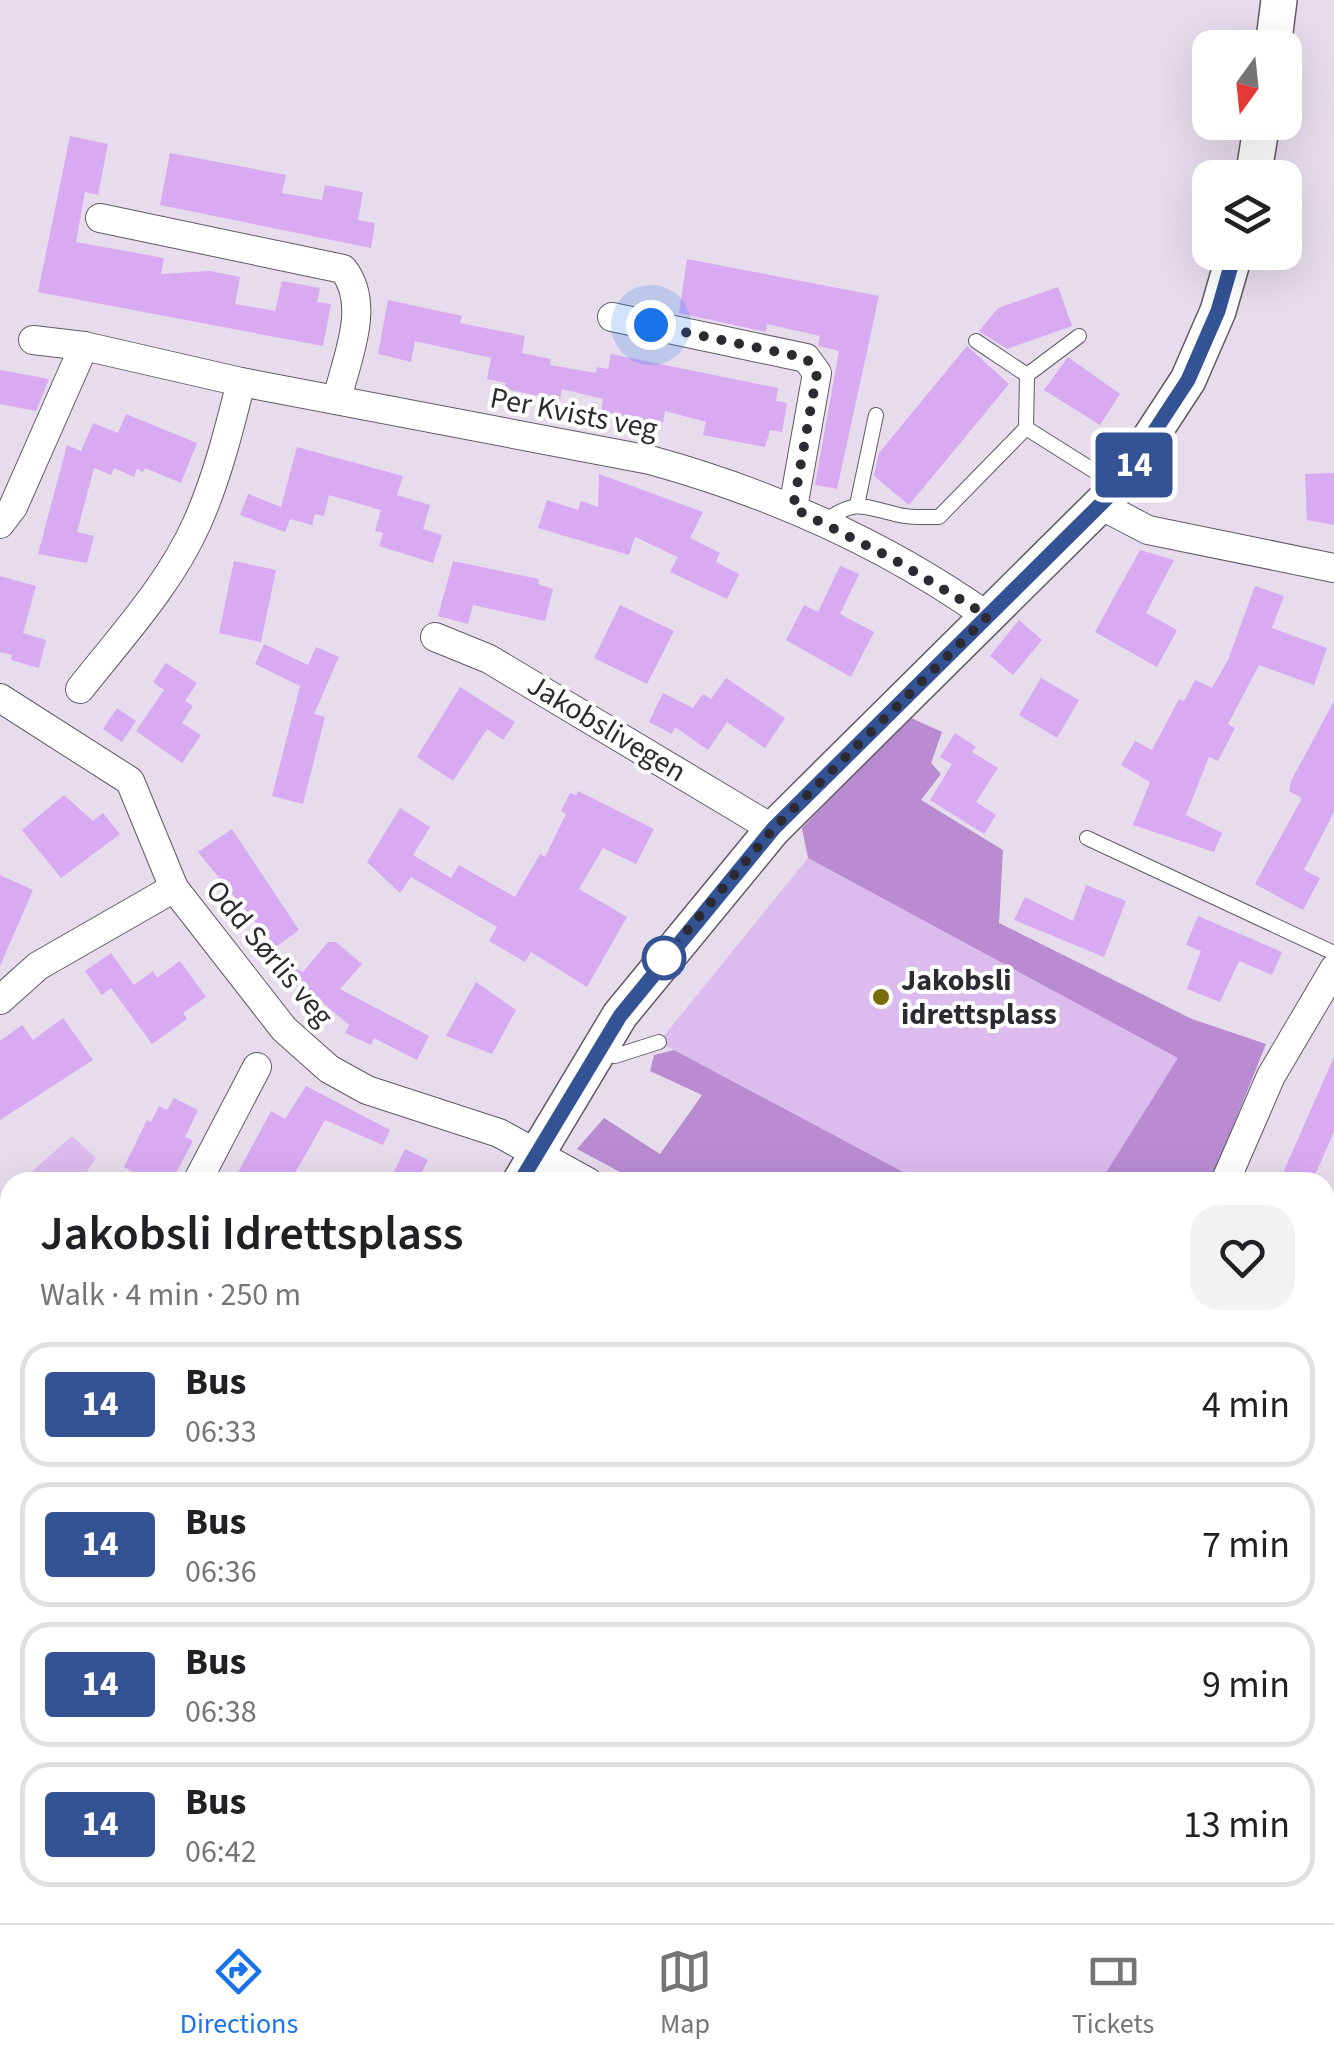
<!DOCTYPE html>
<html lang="en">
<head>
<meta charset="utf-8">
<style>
	:root { --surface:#fff; --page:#f2f2f2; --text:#202124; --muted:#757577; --line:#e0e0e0; --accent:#1a73e8 }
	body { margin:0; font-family:"Source Sans 3",sans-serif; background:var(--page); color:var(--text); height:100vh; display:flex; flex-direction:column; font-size:38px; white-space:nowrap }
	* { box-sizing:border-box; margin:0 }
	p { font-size:32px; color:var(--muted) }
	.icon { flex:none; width:55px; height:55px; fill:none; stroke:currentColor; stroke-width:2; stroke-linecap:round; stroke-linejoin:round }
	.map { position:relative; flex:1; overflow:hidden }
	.sheet { position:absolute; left:0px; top:1172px; width:1335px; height:752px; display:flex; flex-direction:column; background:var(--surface); border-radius:30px 30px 0 0; box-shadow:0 10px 40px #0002 }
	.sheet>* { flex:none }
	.badge { padding:0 20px; border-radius:8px; font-size:35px; line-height:65px }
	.needle { width:65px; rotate:195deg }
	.tools { position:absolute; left:1192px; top:30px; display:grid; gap:20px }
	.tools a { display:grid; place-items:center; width:110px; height:110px; border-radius:20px; background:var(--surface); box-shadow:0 10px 40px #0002; font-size:50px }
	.you { position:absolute; width:50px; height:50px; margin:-25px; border:8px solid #fff; border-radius:50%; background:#1a73e8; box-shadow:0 0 0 15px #1a73e833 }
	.map>.badge { position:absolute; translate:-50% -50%; box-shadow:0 0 0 5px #fff }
	.round { display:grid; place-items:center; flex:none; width:105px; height:105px; border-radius:30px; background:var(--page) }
	.headline { display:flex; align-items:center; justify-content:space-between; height:170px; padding:0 40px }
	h1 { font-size:48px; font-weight:600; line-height:75px }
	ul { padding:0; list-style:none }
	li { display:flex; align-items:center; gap:30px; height:125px; margin:0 20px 15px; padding:0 20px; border:5px solid var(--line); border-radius:30px }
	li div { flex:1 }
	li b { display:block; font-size:38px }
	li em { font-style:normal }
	li .badge { min-width:110px; font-weight:700; text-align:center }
	.dock { display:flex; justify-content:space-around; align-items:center; height:140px; border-top:2px solid var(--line); background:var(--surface); font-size:28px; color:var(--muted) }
	.dock a { display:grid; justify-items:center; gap:5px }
	.dock .active { color:var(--accent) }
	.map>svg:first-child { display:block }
	.green { fill:#dcbbee }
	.forest { fill:#b98cd2 }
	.building { fill:#d8aaf2 }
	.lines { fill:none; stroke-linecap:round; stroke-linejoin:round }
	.service-casing { stroke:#625967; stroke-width:16 }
	.minor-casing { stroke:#625967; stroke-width:30 }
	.tertiary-casing { stroke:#625967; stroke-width:38 }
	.service { stroke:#fff; stroke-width:14 }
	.minor { stroke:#fff; stroke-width:28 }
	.tertiary { stroke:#fff; stroke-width:35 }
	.line-casing { stroke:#fff; stroke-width:22 }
	.line { stroke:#335395; stroke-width:15 }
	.walk { stroke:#2e2a31; stroke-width:10; stroke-dasharray:0 18 }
	.stop-dot { fill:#fff; stroke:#335395; stroke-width:5 }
	.poi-dot { fill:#766d08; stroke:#fff; stroke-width:4 }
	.labels { text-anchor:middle; stroke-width:8; stroke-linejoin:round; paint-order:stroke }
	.street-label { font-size:30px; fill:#2e2a31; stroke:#fff }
	.poi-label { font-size:30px; font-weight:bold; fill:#2e2a31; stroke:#fff; text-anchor:start }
</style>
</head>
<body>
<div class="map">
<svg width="1334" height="1923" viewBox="0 0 1334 1923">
	<rect width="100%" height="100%" fill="#e6dcec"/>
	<!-- green -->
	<g class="green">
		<polygon points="808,858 1179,1058 1100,1182 922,1182 659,1042"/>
		<polygon points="72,1136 96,1158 80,1182 20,1182"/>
	</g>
	<!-- forest -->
	<g class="forest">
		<polygon points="909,717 942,732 931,763 941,774 921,800 1003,850 999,923 1192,1019 1266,1044 1211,1182 1100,1182 1178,1058 808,858 802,828"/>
		<polygon points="674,1050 922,1182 639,1182 577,1149 604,1118 660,1154 702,1095 650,1071 654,1055"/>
		<polygon points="1334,1604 1334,1923 1182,1923 1181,1915 1325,1915 1325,1613"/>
	</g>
	<!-- building -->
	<g class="building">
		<polygon points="70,136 108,144 98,195 85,192 76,242 164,258 161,274 210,271 240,277 235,304 275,311 282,281 320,288 317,302 331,304 323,346 38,292"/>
		<polygon points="170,153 286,175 282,193 322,200 325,185 363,192 358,220 375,223 371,248 160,205"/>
		<polygon points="687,259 879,296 837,489 815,485 839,351 818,346 820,336 767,324 766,332 679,313"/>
		<polygon points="1058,287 1072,326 1007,349 979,331 998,308"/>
		<polygon points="388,300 462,316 460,323 525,336 522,353 551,359 550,365 596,373 597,367 608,369 611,354 778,388 776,401 787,403 782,432 770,430 765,447 703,435 706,422 665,411 662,427 601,415 603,399 562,389 560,400 504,389 506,383 487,379 491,358 415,341 411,362 378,354"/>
		<polygon points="967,346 1009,384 909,505 874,476 879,453"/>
		<polygon points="1068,357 1120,394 1100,425 1044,390"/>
		<polygon points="0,370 49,379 36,411 0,404"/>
		<polygon points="126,414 197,443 181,483 145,468 143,472 137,469 134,477 114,468 111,475 94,468 77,532 94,536 87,563 38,554 67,445 81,451 93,423 118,433"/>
		<polygon points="297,447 403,476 397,495 430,505 423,529 442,535 433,563 379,546 383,533 375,531 381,510 329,495 324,516 315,514 312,525 290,519 285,532 240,515 248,494 281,507"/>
		<polygon points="1334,473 1334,525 1307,520 1305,474"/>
		<polygon points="599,474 703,512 690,538 720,553 716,562 739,574 727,599 670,572 678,557 635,537 629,555 538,528 547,500 578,510 581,501 598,507"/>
		<polygon points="1140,550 1174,560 1146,613 1177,630 1157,667 1095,632"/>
		<polygon points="234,561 276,570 261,642 219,633"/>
		<polygon points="453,561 539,579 538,584 553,589 545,621 473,605 468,624 438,616"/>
		<polygon points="840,566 859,574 840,614 874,632 851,677 786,640 804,605 818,612"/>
		<polygon points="0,576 36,586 23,633 46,640 39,668 11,660 12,655 0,652"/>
		<polygon points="1255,586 1284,596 1272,628 1327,648 1314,685 1259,665 1228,724 1235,728 1218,761 1209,757 1186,815 1222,833 1214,852 1133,825 1150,782 1121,765 1135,741 1152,750 1179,699 1184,701 1195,680 1212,688 1228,660"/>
		<polygon points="620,605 674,631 647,684 594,658"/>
		<polygon points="1019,620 1042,640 1013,675 990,656"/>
		<polygon points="264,644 308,665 316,647 339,657 314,714 325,717 303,804 272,796 300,686 255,664"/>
		<polygon points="166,663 197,683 185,701 193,706 182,723 201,735 182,763 136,731 164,690 153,682"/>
		<polygon points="726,678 785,718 765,748 727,722 708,750 675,727 672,734 649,722 663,693 693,708 703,694 711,699"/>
		<polygon points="1041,678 1079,700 1057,738 1019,715"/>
		<polygon points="460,687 515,722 503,740 487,729 453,781 417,757"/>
		<polygon points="1334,701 1334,812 1304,870 1320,878 1303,910 1255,884 1302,798 1289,791 1291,781"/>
		<polygon points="117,708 136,721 122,742 103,729"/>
		<polygon points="955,733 976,747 972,752 998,768 976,802 996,815 984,834 930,800 952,764 940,757"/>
		<polygon points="578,791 654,829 636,864 603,848 579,889 627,917 587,987 531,952 525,962 489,941 497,927 411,877 400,893 367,862 400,808 430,827 413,855 451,878 459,865 515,897 540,854 545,857 566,814 561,811 570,793 576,795"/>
		<polygon points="64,795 93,821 103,813 120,834 61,878 22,830"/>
		<polygon points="232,829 299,930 276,947 198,852"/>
		<polygon points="0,875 33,890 0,966"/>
		<polygon points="1086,885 1126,901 1104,957 1014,920 1025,897 1073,921"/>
		<polygon points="1198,916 1282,952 1272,975 1239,961 1220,1002 1187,989 1201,951 1186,945"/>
		<polygon points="328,942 336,942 362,964 340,989 429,1036 417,1060 374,1038 371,1045 345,1033 349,1025 284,970 288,965 303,972"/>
		<polygon points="111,953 134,985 153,971 157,978 180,961 206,997 183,1013 187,1019 152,1044 111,988 102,995 85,971"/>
		<polygon points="476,982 516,1010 492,1054 446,1036"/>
		<polygon points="63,1018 93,1060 0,1120 0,1041 22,1025 33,1040"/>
		<polygon points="1334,1057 1334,1132 1312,1182 1279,1182"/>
		<polygon points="306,1086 390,1130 383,1145 325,1120 290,1182 233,1182 271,1111 285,1119"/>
		<polygon points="174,1098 198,1110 185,1137 193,1141 171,1182 151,1182 124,1167 147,1120 151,1122 159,1106 167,1110"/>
		<polygon points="405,1149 428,1160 417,1182 389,1182"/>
	</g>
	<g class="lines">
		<defs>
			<g id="service">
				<polyline points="976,341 1027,375"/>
				<polyline points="1026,428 1027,375 1079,336"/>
				<polyline points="857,505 876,415"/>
				<path d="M825 521C857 498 863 507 899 515 912 518 926 517 939 517L1026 428 1118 486"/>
				<polyline points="1087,838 1334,953"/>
				<polyline points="601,1045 615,1056 659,1042"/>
			</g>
			<g id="minor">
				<path d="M100 218 343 269C372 305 346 359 337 400"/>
				<polyline points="612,317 806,358 817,373 793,508"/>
				<path d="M33 340 84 346 241 382 650 460C770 493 885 544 987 616"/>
				<polyline points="1102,506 1148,530 1334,568"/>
				<polyline points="0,524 13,507 84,346"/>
				<polyline points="435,637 489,659 773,829"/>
				<path d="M80 689C121 637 170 584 197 523 217 478 229 430 241 382"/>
				<polyline points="0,698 130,781 174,888 284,1029 329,1069 367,1090 499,1133 588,1182"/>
				<polyline points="0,1000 38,966 174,888"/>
				<polyline points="197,1182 257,1067"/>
				<polyline points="1225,1182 1271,1076 1334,969"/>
				<polyline points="0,1349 10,1354"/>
				<polyline points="1325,1377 1334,1374"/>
				<polyline points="0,1588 10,1574"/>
				<polyline points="852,1915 866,1923"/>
				<polyline points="489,1923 492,1915"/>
				<polyline points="1027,1923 1031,1915"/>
			</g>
			<g id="tertiary">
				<polyline points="1273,48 1279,0"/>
				<polyline points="1253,178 1262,122"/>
				<polyline points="520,1182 620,1015 773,829 1118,487 1188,380 1218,311 1235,252"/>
				<polyline points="171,1923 174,1915"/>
			</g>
		</defs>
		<!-- service casing -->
		<use href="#service" class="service-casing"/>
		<!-- minor casing -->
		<use href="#minor" class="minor-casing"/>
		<!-- tertiary casing -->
		<use href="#tertiary" class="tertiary-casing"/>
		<!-- service -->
		<use href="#service" class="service"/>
		<!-- minor -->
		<use href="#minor" class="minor"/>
		<!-- tertiary -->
		<use href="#tertiary" class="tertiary"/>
	</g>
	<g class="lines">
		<defs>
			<polyline id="line" points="520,1182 620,1016 774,828 1118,487 1188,380 1218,311 1235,252"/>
		</defs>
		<!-- line casing -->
		<use href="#line" class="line-casing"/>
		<!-- line -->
		<use href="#line" class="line"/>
		<!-- walk -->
		<polyline class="walk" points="651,325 806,358 817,373 793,508 893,559 988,616 774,828 664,958"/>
	</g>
	<!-- markers -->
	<circle class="stop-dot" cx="664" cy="958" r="20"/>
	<circle class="poi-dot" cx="881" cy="997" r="10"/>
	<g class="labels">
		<!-- street labels -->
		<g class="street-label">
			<text transform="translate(574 413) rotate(11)" y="10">Per Kvists veg</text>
			<text transform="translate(607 728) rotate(31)" y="10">Jakobslivegen</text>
			<text transform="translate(270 953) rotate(50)" y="10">Odd Sørlis veg</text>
		</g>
		<!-- poi labels -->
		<g class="poi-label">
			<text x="901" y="990">Jakobsli<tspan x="901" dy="34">idrettsplass</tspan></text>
		</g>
	</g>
</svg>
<div class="tools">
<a><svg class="needle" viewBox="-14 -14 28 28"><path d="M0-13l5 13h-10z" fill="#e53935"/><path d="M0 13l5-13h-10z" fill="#757577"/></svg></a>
<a><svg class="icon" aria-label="layers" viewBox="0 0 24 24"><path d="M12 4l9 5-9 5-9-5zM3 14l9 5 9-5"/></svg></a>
</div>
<div class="you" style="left:651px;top:325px"></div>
<b class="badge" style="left:1134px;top:465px;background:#335395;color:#fff">14</b>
<section class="sheet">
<div class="headline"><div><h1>Jakobsli Idrettsplass</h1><p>Walk · 4 min · 250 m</p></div><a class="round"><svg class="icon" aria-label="heart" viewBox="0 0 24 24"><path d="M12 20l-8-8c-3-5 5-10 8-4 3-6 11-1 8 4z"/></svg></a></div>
<ul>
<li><span class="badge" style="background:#335395;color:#fff">14</span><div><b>Bus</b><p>06:33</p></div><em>4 min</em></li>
<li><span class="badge" style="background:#335395;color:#fff">14</span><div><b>Bus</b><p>06:36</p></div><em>7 min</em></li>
<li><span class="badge" style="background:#335395;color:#fff">14</span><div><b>Bus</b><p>06:38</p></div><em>9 min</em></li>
<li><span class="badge" style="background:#335395;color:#fff">14</span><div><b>Bus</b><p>06:42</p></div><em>13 min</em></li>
</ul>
</section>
</div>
<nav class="dock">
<a class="active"><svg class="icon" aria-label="directions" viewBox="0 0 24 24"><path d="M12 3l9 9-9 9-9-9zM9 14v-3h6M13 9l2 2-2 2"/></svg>Directions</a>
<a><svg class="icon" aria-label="map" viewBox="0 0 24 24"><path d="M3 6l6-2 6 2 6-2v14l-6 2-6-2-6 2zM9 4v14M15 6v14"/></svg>Map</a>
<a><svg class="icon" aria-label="tickets" viewBox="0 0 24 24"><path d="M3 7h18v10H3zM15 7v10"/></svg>Tickets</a>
</nav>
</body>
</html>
